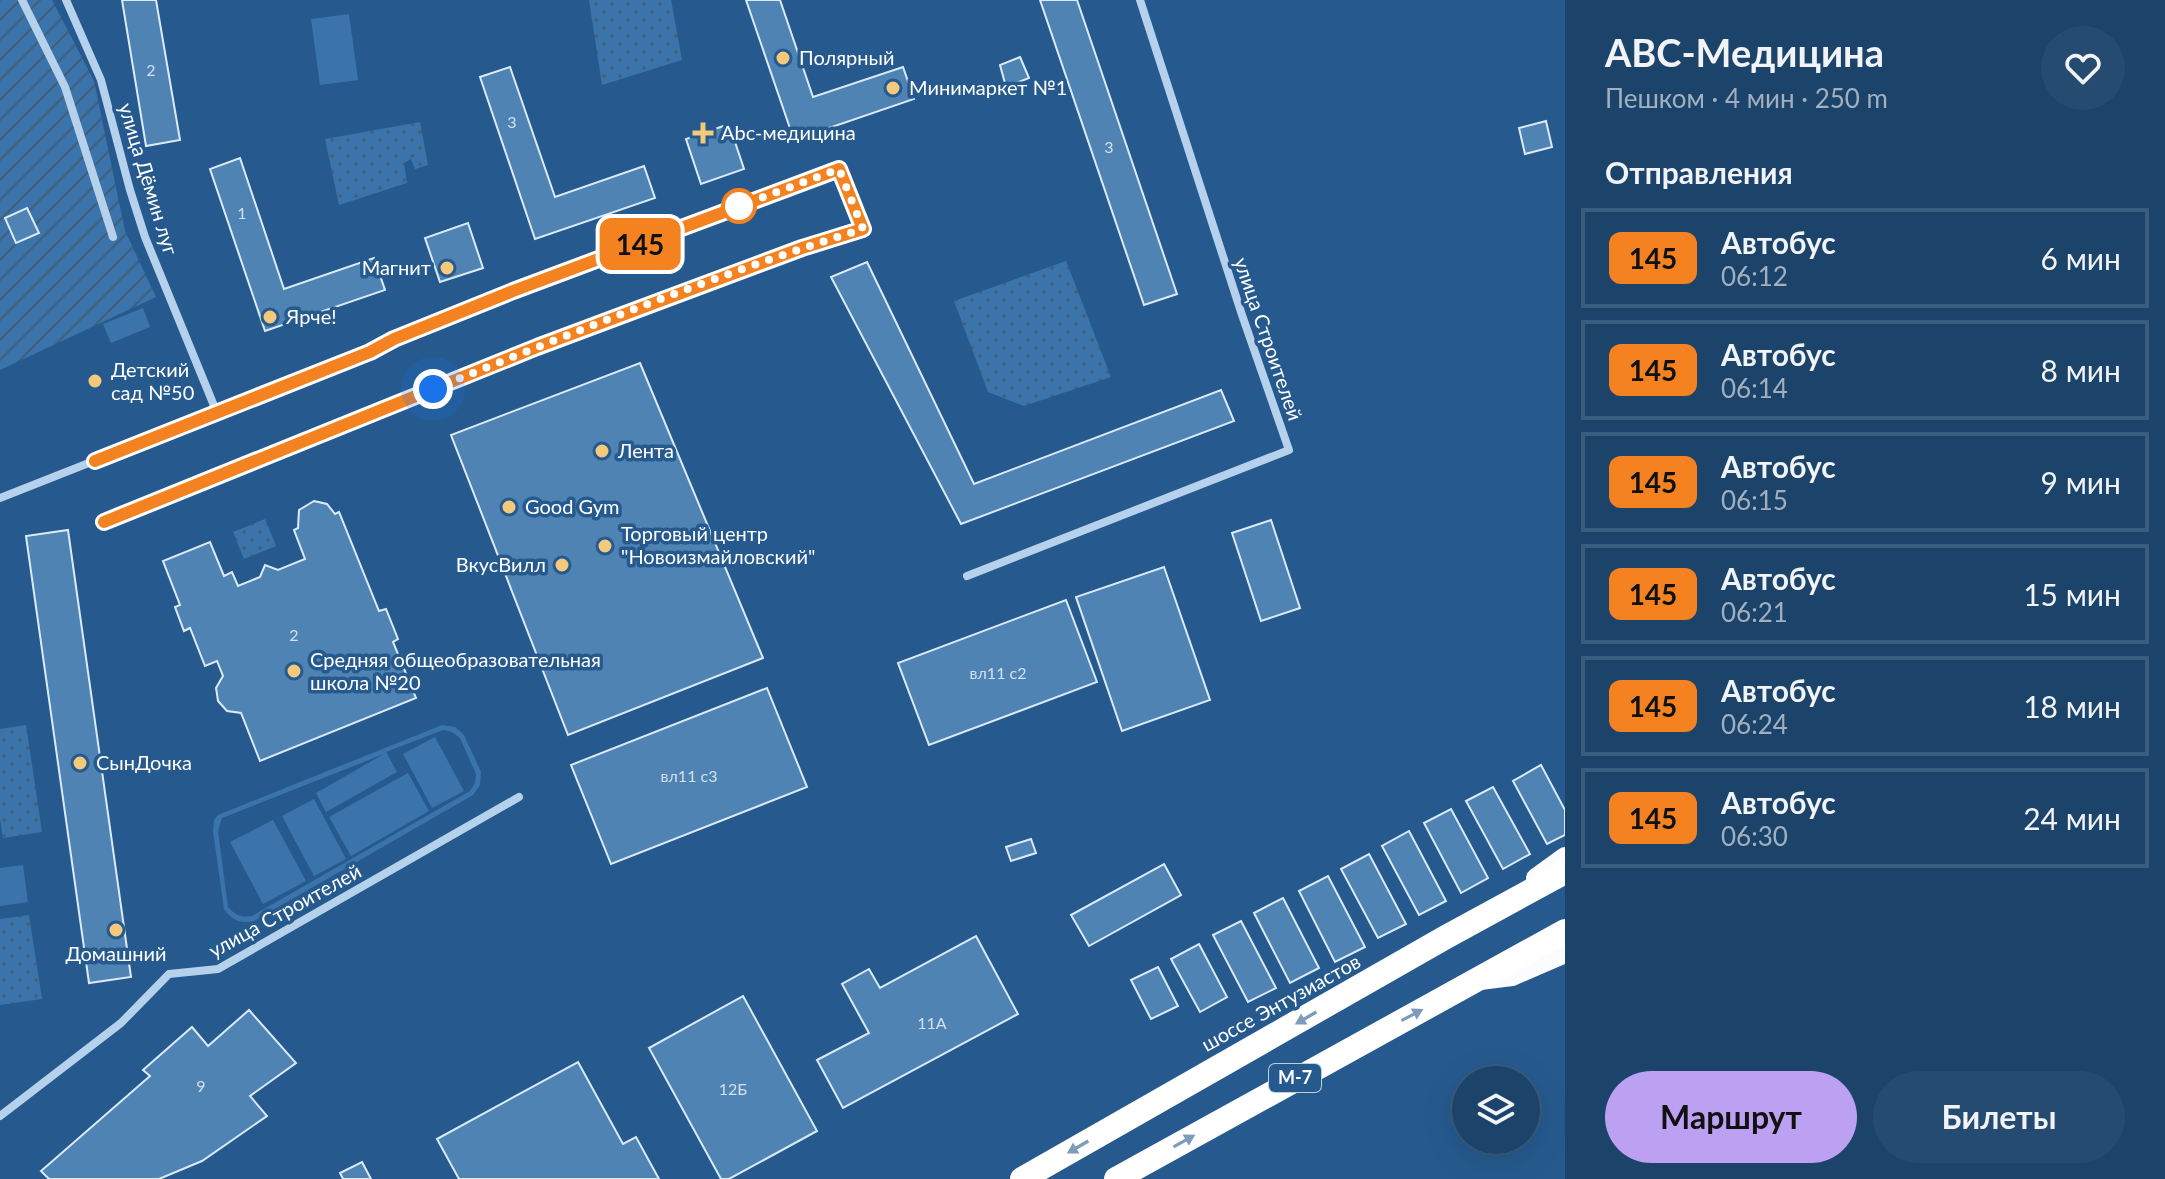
<!DOCTYPE html>
<html lang="ru">
<head>
<meta charset="utf-8">
<style>
	:root { --surface:#1c446a; --page:#254b70; --text:#f1f3f6; --muted:#a0b0c1; --line:#3a5c7e; --accent:#bca0f2 }
	body { margin:0; font-family:Lato,sans-serif; background:var(--page); color:var(--text); height:100vh; display:flex; flex-direction:column; font-size:30px; white-space:nowrap }
	* { box-sizing:border-box; margin:0 }
	p { font-size:26px; color:var(--muted) }
	.icon { flex:none; width:44px; height:44px; fill:none; stroke:currentColor; stroke-width:2; stroke-linecap:round; stroke-linejoin:round }
	.map { position:relative; flex:1; overflow:hidden }
	.drawer { display:flex; flex-direction:column; background:var(--surface); width:600px }
	.drawer>* { flex:none }
	.badge { padding:0 16px; border-radius:12px; font-size:28px; line-height:52px }
	.fabs { position:absolute; left:1452px; top:1066px; display:grid; gap:16px }
	.fabs a { display:grid; place-items:center; width:88px; height:88px; border-radius:50%; background:var(--surface); box-shadow:0 8px 32px #0002,0 0 0 2px var(--line); font-size:40px }
	.you { position:absolute; width:40px; height:40px; margin:-20px; border:6px solid #fff; border-radius:50%; background:#1a73e8; box-shadow:0 0 0 12px #1a73e833 }
	.map>.badge { position:absolute; translate:-50% -50%; box-shadow:0 0 0 4px #fff }
	h2 { padding:0 40px; font-size:30px; line-height:72px }
	.round { display:grid; place-items:center; flex:none; width:84px; height:84px; border-radius:42px; background:var(--page) }
	.summary { display:flex; align-items:center; justify-content:space-between; height:136px; padding:0 40px }
	h1 { font-size:38px; font-weight:700; line-height:60px }
	.action { display:flex; gap:16px; margin-top:auto; padding:16px 40px }
	.action a { flex:1; height:92px; border-radius:48px; background:var(--accent); color:#111; font-size:32px; font-weight:700; line-height:92px; text-align:center }
	.action a+a { background:var(--page); color:var(--text) }
	ul { padding:0; list-style:none }
	li { display:flex; align-items:center; gap:24px; height:100px; margin:0 16px 12px; padding:0 24px; border:4px solid var(--line); border-radius:0px }
	li div { flex:1 }
	li b { display:block; font-size:30px }
	li em { font-style:normal }
	li .badge { min-width:88px; font-weight:700; text-align:center }
	main { display:flex; flex:1; min-height:0 }
	.map>svg:first-child { display:block }
	.grass { fill:url(#grass-dots) }
	.garden { fill:url(#garden-furrows) }
	.pitch { fill:#3a74ab; fill-rule:evenodd }
	.building { fill:#4e83b4; stroke:#dbeaf8; stroke-width:2 }
	.lines { fill:none; stroke-linecap:round; stroke-linejoin:round }
	.street { stroke:#b6d1eb; stroke-width:8 }
	.primary { stroke:#fafcff; stroke-width:20 }
	.highway { stroke:#fff; stroke-width:24 }
	.oneway { fill:#7d9cbb }
	.line-casing { stroke:#fff; stroke-width:18 }
	.line { stroke:#f58220; stroke-width:12 }
	.walk { stroke:#fff; stroke-width:8; stroke-dasharray:0 14.4 }
	.poi-dot { fill:#f4c97b; stroke:#265a8e; stroke-width:3 }
	.stop-dot { fill:#fff; stroke:#f58220; stroke-width:4 }
	.labels { text-anchor:middle; stroke-width:7; stroke-linejoin:round; paint-order:stroke }
	.number-label { font-size:16px; fill:#d3e0ec }
	.shield { fill:#265a8e; stroke:#becedd; stroke-width:2 }
	.shield-label { font-size:18px; font-weight:bold; fill:#fff }
	.poi-label { font-size:20px; fill:#fff; stroke:#265a8e; text-anchor:start }
	.street-label { font-size:20px; fill:#fff; stroke:#265a8e }
</style>
</head>
<body>
<main>
<div class="map">
<svg width="1565" height="1179" viewBox="0 0 1565 1179">
	<defs>
		<pattern id="grass-dots" width="8" height="8" patternUnits="userSpaceOnUse" patternTransform="scale(2)"><rect width="8" height="8" fill="#3a74ab"/><path d="M2 2h.1M6 6h.1" fill="none" stroke="#445e77" stroke-width="1.8" stroke-linecap="round"/></pattern>
		<pattern id="garden-furrows" width="10" height="10" patternUnits="userSpaceOnUse" patternTransform="scale(2)"><rect width="10" height="10" fill="#3a74ab"/><path d="M-1 1l2-2M0 10L10 0M9 11l2-2" fill="none" stroke="#445e77"/></pattern>
	</defs>
	<rect width="100%" height="100%" fill="#265a8e"/>
	<!-- grass -->
	<g class="grass">
		<polygon points="589,0 671,0 682,60 602,85"/>
		<polygon points="420,122 428,165 415,169 411,159 404,163 407,183 339,205 325,139"/>
		<polygon points="1066,261 1111,377 1024,406 988,392 954,301"/>
		<polygon points="265,519 276,546 244,559 233,532"/>
		<polygon points="26,725 42,832 3,838 0,819 0,729"/>
		<polygon points="29,915 42,999 0,1005 0,919"/>
	</g>
	<!-- garden -->
	<polygon class="garden" points="0,0 52,0 94,81 125,231 156,297 0,370"/>
	<!-- pitch -->
	<g class="pitch">
		<polygon points="349,14 358,80 320,85 311,19"/>
		<polygon points="143,308 150,327 111,343 103,324"/>
		<path d="M442 725 455 727 464 735 481 772 480 785 473 795 254 921C240 924 232 920 224 909L213 831 214 820 218 815ZM443 730 452 732 460 738 476 774 475 783 470 791 252 916C241 918 235 915 228 907L218 831 222 818 384 754 316 793 326 812 397 772 386 752Z"/>
		<polygon points="435,737 464,791 432,808 403,754"/>
		<polygon points="408,773 429,811 351,856 329,817"/>
		<polygon points="314,799 346,859 314,876 282,816"/>
		<polygon points="273,820 306,881 263,904 230,842"/>
		<polygon points="23,865 28,902 0,906 0,868"/>
	</g>
	<!-- building -->
	<g class="building">
		<polygon points="122,0 156,0 180,140 146,146"/>
		<polygon points="746,0 780,0 813,97 903,67 914,99 794,140"/>
		<polygon points="1040,0 1077,0 1177,294 1144,305"/>
		<polygon points="1020,57 1029,78 1006,87 1000,65"/>
		<polygon points="510,67 555,197 644,166 655,198 535,239 480,77"/>
		<polygon points="1546,121 1552,147 1525,154 1519,128"/>
		<polygon points="729,124 744,169 701,184 686,139"/>
		<polygon points="240,158 284,289 374,258 385,290 265,331 210,169"/>
		<polygon points="27,208 39,233 16,243 5,218"/>
		<polygon points="468,223 483,268 440,282 425,238"/>
		<polygon points="867,262 974,484 1221,390 1234,421 961,524 831,277"/>
		<polygon points="640,363 763,658 568,735 451,435"/>
		<polygon points="314,501 327,504 335,514 339,512 379,611 386,609 398,639 393,642 416,698 260,761 241,713 227,711 218,701 216,688 223,676 217,661 205,666 190,628 184,631 175,607 180,605 163,561 210,542 224,576 232,572 238,586 260,577 265,565 278,570 305,559 294,530 298,528 299,510"/>
		<polygon points="1271,520 1300,608 1261,621 1232,533"/>
		<polygon points="68,530 131,977 89,983 26,536"/>
		<polygon points="1164,567 1210,700 1122,731 1076,597"/>
		<polygon points="1066,600 1097,682 929,745 898,663"/>
		<polygon points="767,688 807,787 611,864 571,765"/>
		<polygon points="1541,765 1565,810 1565,835 1547,844 1513,781"/>
		<polygon points="1493,787 1530,854 1503,869 1466,801"/>
		<polygon points="1451,809 1488,878 1461,893 1424,823"/>
		<polygon points="1409,831 1446,901 1419,915 1382,846"/>
		<polygon points="1031,839 1036,853 1011,861 1006,847"/>
		<polygon points="1369,854 1406,924 1378,938 1341,869"/>
		<polygon points="1164,864 1181,895 1089,946 1071,915"/>
		<polygon points="1328,876 1365,947 1335,962 1299,891"/>
		<polygon points="1283,898 1319,968 1290,983 1254,913"/>
		<polygon points="1241,921 1276,988 1248,1002 1213,935"/>
		<polygon points="976,936 1018,1014 843,1108 817,1060 869,1033 842,984 869,969 880,988"/>
		<polygon points="1199,944 1227,997 1200,1012 1171,959"/>
		<polygon points="1158,967 1178,1006 1151,1019 1131,980"/>
		<polygon points="743,996 817,1131 729,1179 721,1179 649,1048"/>
		<polygon points="249,1010 296,1063 250,1096 267,1116 202,1161 159,1179 49,1179 41,1171 150,1076 143,1070 192,1027 208,1046"/>
		<polygon points="578,1062 623,1144 636,1137 659,1179 459,1179 437,1139"/>
		<polygon points="362,1162 371,1179 343,1179 340,1173"/>
	</g>
	<g class="lines">
		<!-- street -->
		<g class="street">
			<polyline points="22,0 65,87 113,237"/>
			<polyline points="66,0 101,80 130,190 145,237 217,413"/>
			<polyline points="0,498 370,352 394,339 513,291 839,169 863,229 802,248 537,347 104,522"/>
			<polyline points="967,576 1289,450 1242,315 1140,0"/>
			<polyline points="0,1116 121,1023 169,974 218,969 519,797"/>
		</g>
		<!-- primary -->
		<g class="primary">
			<polyline points="1536,878 1565,857"/>
			<polyline points="1480,980 1512,976 1565,953"/>
		</g>
		<!-- highway -->
		<g class="highway">
			<polyline points="1022,1179 1446,937 1565,872"/>
			<polyline points="1116,1179 1565,931"/>
		</g>
	</g>
	<!-- one-way arrows -->
	<defs><path id="oneway-solid" d="M-6-.8H1V-3.2L6.5 0L1 3.2V.8H-6Z" transform="scale(2)"/></defs>
	<g class="oneway">
		<use href="#oneway-solid" transform="translate(1412 1015) rotate(-28)"/>
		<use href="#oneway-solid" transform="translate(1306 1018) rotate(150)"/>
		<use href="#oneway-solid" transform="translate(1184 1141) rotate(-29)"/>
		<use href="#oneway-solid" transform="translate(1078 1147) rotate(150)"/>
	</g>
	<g class="lines">
		<defs>
			<polyline id="line" points="95,461 370,352 394,339 513,291 839,169 863,229 802,248 537,347 104,522"/>
		</defs>
		<!-- line casing -->
		<use href="#line" class="line-casing"/>
		<!-- line -->
		<use href="#line" class="line"/>
		<!-- walk -->
		<path class="walk" d="M433 389C575 332 717 274 863 229L839 169 739 206"/>
	</g>
	<!-- markers -->
	<g class="poi-dot">
		<circle cx="783" cy="58" r="8"/>
		<circle cx="893" cy="88" r="8"/>
		<path d="M699 121h8v8h8v8h-8v8h-8v-8h-8v-8h8z"/>
		<circle cx="447" cy="268" r="8"/>
		<circle cx="270" cy="317" r="8"/>
		<circle cx="95" cy="381" r="8"/>
		<circle cx="602" cy="451" r="8"/>
		<circle cx="509" cy="507" r="8"/>
		<circle cx="605" cy="546" r="8"/>
		<circle cx="562" cy="565" r="8"/>
		<circle cx="294" cy="671" r="8"/>
		<circle cx="80" cy="763" r="8"/>
		<circle cx="116" cy="930" r="8"/>
	</g>
	<circle class="stop-dot" cx="739" cy="206" r="16"/>
	<g class="labels">
		<!-- number labels -->
		<g class="number-label">
			<text x="151" y="76">2</text>
			<text x="512" y="128">3</text>
			<text x="1109" y="153">3</text>
			<text x="242" y="219">1</text>
			<text x="294" y="641">2</text>
			<text x="998" y="679">вл11 с2</text>
			<text x="689" y="782">вл11 с3</text>
			<text x="932" y="1029">11А</text>
			<text x="201" y="1092">9</text>
			<text x="733" y="1095">12Б</text>
		</g>
		<!-- shield labels -->
		<rect class="shield" x="1269" y="1064" width="52" height="28" rx="6"/>
		<g class="shield-label">
			<text x="1295" y="1084">М-7</text>
		</g>
		<!-- poi labels -->
		<g class="poi-label">
			<text x="799" y="65">Полярный</text>
			<text x="909" y="95">Минимаркет №1</text>
			<text x="721" y="140">Abc-медицина</text>
			<text x="431" y="275" text-anchor="end">Магнит</text>
			<text x="286" y="324">Ярче!</text>
			<text x="111" y="377">Детский<tspan x="111" dy="23">сад №50</tspan></text>
			<text x="618" y="458">Лента</text>
			<text x="525" y="514">Good Gym</text>
			<text x="621" y="541">Торговый центр<tspan x="621" dy="23">"Новоизмайловский"</tspan></text>
			<text x="546" y="572" text-anchor="end">ВкусВилл</text>
			<text x="310" y="667">Средняя общеобразовательная<tspan x="310" dy="23">школа №20</tspan></text>
			<text x="96" y="770">СынДочка</text>
			<text x="116" y="961" text-anchor="middle">Домашний</text>
		</g>
		<!-- street labels -->
		<g class="street-label">
			<text transform="translate(148 179) rotate(73)" y="7">улица Дёмин луг</text>
			<text transform="translate(1268 339) rotate(71)" y="7">улица Строителей</text>
			<text transform="translate(285 911) rotate(-29)" y="7">улица Строителей</text>
			<text transform="translate(1281 1003) rotate(-29)" y="7">шоссе Энтузиастов</text>
		</g>
	</g>
</svg>
<div class="fabs">
<a><svg class="icon" aria-label="layers" viewBox="0 0 24 24"><path d="M12 4l9 5-9 5-9-5zM3 14l9 5 9-5"/></svg></a>
</div>
<div class="you" style="left:433px;top:389px"></div>
<b class="badge" style="left:640px;top:244px;background:#f58220;color:#111">145</b>
</div>
<section class="drawer">
<div class="summary"><div><h1>АВС-Медицина</h1><p>Пешком · 4 мин · 250 m</p></div><a class="round"><svg class="icon" aria-label="heart" viewBox="0 0 24 24"><path d="M12 20l-8-8c-3-5 5-10 8-4 3-6 11-1 8 4z"/></svg></a></div>
<h2>Отправления</h2>
<ul>
<li><span class="badge" style="background:#f58220;color:#111">145</span><div><b>Автобус</b><p>06:12</p></div><em>6 мин</em></li>
<li><span class="badge" style="background:#f58220;color:#111">145</span><div><b>Автобус</b><p>06:14</p></div><em>8 мин</em></li>
<li><span class="badge" style="background:#f58220;color:#111">145</span><div><b>Автобус</b><p>06:15</p></div><em>9 мин</em></li>
<li><span class="badge" style="background:#f58220;color:#111">145</span><div><b>Автобус</b><p>06:21</p></div><em>15 мин</em></li>
<li><span class="badge" style="background:#f58220;color:#111">145</span><div><b>Автобус</b><p>06:24</p></div><em>18 мин</em></li>
<li><span class="badge" style="background:#f58220;color:#111">145</span><div><b>Автобус</b><p>06:30</p></div><em>24 мин</em></li>
</ul>
<div class="action"><a>Маршрут</a><a>Билеты</a></div>
</section>
</main>
</body>
</html>
